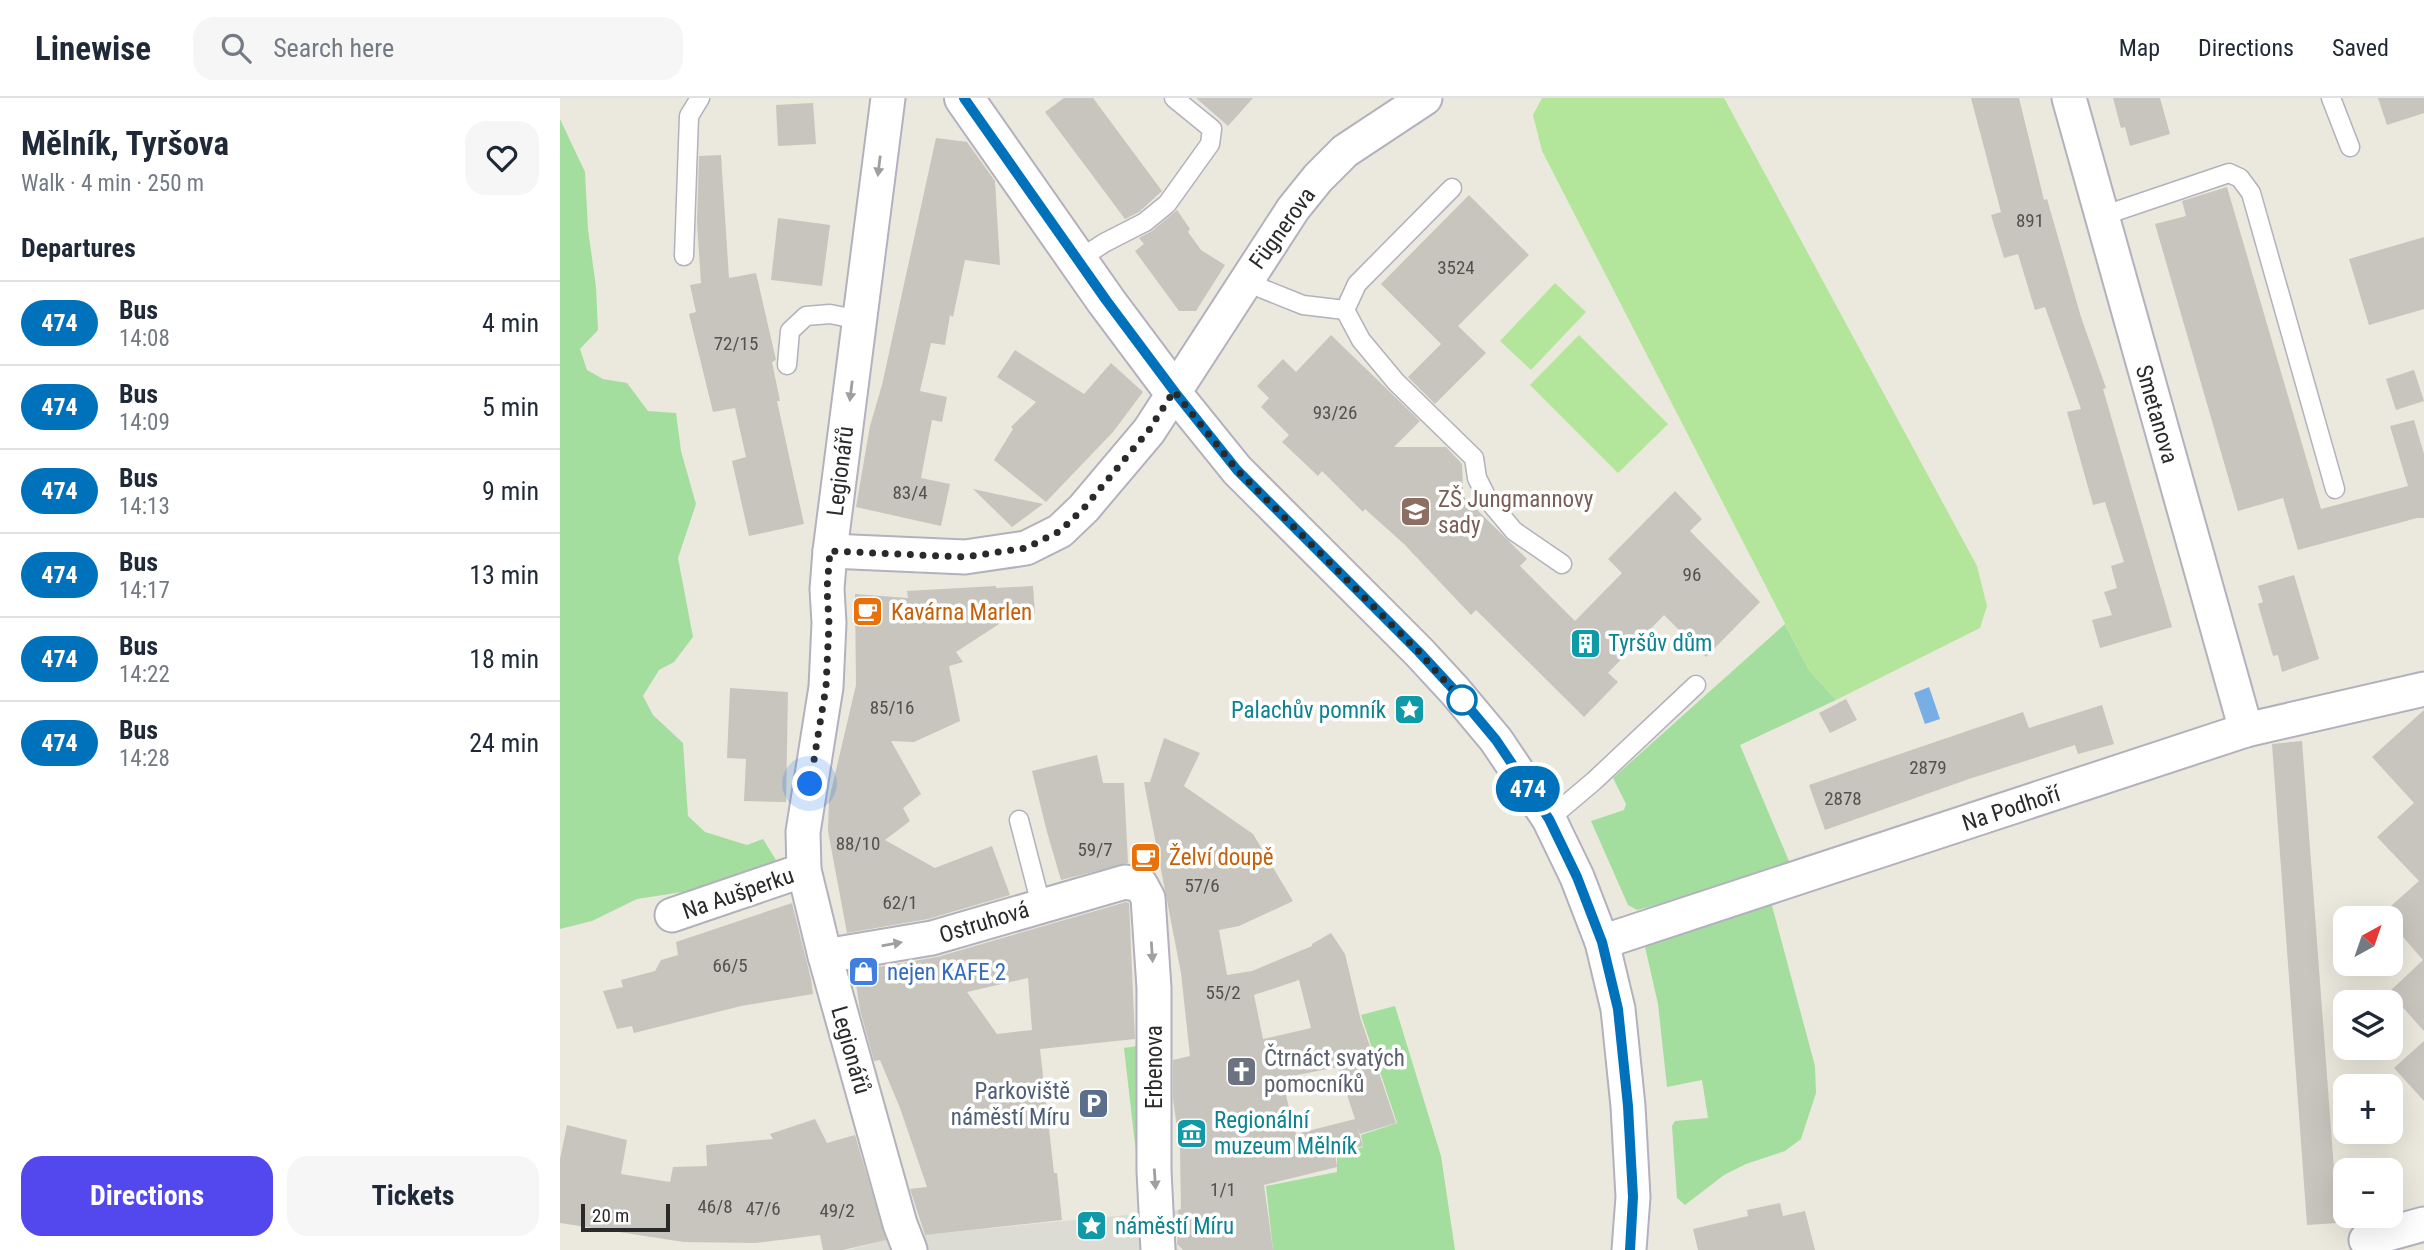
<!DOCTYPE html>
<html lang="en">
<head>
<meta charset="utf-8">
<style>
	:root { --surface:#fff; --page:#f6f6f7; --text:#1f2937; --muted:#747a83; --line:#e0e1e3; --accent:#5248ed }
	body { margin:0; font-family:"Roboto Condensed",sans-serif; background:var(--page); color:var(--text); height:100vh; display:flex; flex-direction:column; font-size:26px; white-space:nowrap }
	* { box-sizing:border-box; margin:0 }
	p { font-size:23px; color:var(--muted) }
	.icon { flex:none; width:38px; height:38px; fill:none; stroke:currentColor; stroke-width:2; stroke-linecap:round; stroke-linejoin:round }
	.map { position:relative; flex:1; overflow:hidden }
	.panel { display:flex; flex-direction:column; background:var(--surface); width:560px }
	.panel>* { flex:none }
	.badge { padding:0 14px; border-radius:23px; font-size:24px; line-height:46px }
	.needle { width:46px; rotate:40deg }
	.controls { position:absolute; left:1773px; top:808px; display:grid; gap:14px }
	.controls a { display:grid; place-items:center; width:70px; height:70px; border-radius:14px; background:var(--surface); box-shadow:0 7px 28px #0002; font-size:35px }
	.scale { position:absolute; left:21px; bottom:18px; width:89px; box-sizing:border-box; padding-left:7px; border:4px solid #2a2a2a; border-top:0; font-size:19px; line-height:24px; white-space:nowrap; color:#2a2a2a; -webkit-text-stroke:5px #fff; paint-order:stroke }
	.you { position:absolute; width:35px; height:35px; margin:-18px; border:5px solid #fff; border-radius:50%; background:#1a73e8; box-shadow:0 0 0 10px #1a73e833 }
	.map>.badge { position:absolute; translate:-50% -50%; box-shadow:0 0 0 4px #fff }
	h2 { padding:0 21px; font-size:26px; line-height:63px }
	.round { display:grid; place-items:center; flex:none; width:74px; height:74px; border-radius:21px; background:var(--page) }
	.overview { display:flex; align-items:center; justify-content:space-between; height:119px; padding:0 21px }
	h1 { font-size:33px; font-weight:700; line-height:52px }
	.action { display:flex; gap:14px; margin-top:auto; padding:14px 21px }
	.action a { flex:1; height:80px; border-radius:21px; background:var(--accent); color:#fff; font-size:28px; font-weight:700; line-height:80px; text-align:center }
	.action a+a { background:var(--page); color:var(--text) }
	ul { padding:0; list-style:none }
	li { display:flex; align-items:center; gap:21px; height:84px; padding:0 21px; border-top:2px solid var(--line) }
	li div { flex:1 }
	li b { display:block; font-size:26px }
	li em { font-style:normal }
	li .badge { min-width:77px; font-weight:700; text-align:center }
	header { display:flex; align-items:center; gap:42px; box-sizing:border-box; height:98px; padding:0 35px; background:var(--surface); border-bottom:2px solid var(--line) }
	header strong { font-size:33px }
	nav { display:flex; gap:38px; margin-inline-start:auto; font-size:24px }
	.search { width:490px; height:63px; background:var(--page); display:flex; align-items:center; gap:18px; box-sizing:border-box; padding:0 24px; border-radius:21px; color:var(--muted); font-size:26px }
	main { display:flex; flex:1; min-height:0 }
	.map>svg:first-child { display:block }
	.green { fill:#a4de9e }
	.pitch { fill:#b3e59a }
	.plaza { fill:#dcdbd4 }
	.water { fill:#78aee6 }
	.building { fill:#c7c5bd; fill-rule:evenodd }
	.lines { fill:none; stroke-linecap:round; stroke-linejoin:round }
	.service-casing { stroke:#b2b1bd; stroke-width:21 }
	.minor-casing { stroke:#b2b1bd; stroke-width:37 }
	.tertiary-casing { stroke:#b2b1bd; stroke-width:42 }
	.service { stroke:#fff; stroke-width:18 }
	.minor { stroke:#fff; stroke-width:33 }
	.tertiary { stroke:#fff; stroke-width:38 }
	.oneway { fill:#9f9f9f }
	.line-casing { stroke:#fff; stroke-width:16 }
	.line { stroke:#0072bc; stroke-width:10 }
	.walk { stroke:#2a2a2a; stroke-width:7; stroke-dasharray:0 12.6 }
	.stop-dot { fill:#fff; stroke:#0072bc; stroke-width:3.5 }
	.labels { text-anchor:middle; stroke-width:7; stroke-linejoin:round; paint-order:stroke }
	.number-label { font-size:19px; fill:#51514f }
	.street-label { font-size:23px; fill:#2a2a2a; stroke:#fff }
	.education-label { font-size:23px; fill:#785e54; stroke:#fff; text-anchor:start }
	.food-label { font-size:23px; fill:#c56008; stroke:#fff; text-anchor:start }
	.culture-label { font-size:23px; fill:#0d838f; stroke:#fff; text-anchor:start }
	.shop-label { font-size:23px; fill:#366cbe; stroke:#fff; text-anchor:start }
	.worship-label { font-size:23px; fill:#5b616d; stroke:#fff; text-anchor:start }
	.service-label { font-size:23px; fill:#4e5e75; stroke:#fff; text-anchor:end }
</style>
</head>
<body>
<header>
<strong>Linewise</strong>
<div class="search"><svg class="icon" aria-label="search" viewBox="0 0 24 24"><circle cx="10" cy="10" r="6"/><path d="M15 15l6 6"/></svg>Search here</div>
<nav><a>Map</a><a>Directions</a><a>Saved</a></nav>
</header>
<main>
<section class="panel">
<div class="overview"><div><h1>Mělník, Tyršova</h1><p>Walk · 4 min · 250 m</p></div><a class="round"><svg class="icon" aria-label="heart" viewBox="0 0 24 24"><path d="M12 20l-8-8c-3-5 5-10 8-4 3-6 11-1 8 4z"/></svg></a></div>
<h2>Departures</h2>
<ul>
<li><span class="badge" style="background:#0072bc;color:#fff">474</span><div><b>Bus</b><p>14:08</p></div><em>4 min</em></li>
<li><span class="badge" style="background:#0072bc;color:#fff">474</span><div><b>Bus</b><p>14:09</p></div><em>5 min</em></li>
<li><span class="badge" style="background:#0072bc;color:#fff">474</span><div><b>Bus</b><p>14:13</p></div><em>9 min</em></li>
<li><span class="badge" style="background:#0072bc;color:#fff">474</span><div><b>Bus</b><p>14:17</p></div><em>13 min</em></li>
<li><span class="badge" style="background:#0072bc;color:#fff">474</span><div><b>Bus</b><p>14:22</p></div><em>18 min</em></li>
<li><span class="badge" style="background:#0072bc;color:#fff">474</span><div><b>Bus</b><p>14:28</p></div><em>24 min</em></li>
</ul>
<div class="action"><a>Directions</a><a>Tickets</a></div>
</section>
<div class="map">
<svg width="1864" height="1152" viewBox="0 0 1864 1152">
	<rect width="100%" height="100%" fill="#ebe9dd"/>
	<!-- green -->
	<g class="green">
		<polygon points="0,21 25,74 28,131 36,189 38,232 20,251 27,272 43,281 67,285 88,313 116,315 121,353 136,406 118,460 133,539 114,564 99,572 83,598 93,617 123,645 128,718 145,734 187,747 203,741 216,762 197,779 161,788 77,801 32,823 0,831"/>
		<polygon points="1225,526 1249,572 1276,602 1180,647 1229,763 1227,767 1212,778 1077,812 1068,807 1031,723 1064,712 1066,706 1053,680"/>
		<polygon points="1211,804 1255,968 1256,995 1241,1041 1225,1053 1186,1066 1164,1077 1125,1107 1117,1100 1112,1028 1115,1023 1148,1020 1142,982 1107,989 1098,906 1083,840"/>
		<polygon points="835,908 881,1058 895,1152 713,1152 706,1088 777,1074 777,1057 803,1049 801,1037 837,1025 801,917"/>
		<polygon points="577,948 585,1054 576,1055 564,950"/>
	</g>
	<!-- pitch -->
	<g class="pitch">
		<polygon points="982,0 1164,0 1417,468 1427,508 1420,530 1276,602 1249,572 982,53 973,17"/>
		<polygon points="995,185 1026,214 971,272 940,243"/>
		<polygon points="1019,237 1108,326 1058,375 970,287"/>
	</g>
	<!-- plaza -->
	<polygon class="plaza" points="618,1112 618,1134 614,1139 619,1152 289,1152 332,1140"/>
	<!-- water -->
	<polygon class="water" points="1369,589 1380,621 1365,626 1354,595"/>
	<!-- building -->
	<g class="building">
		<polygon points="504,0 533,0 602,93 579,114 565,121 485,14"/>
		<polygon points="636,0 693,0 668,28"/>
		<polygon points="1411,0 1459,0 1484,102 1487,101 1521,219 1546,290 1543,291 1612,529 1540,550 1532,522 1552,517 1544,494 1557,490 1551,468 1564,464 1545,404 1533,407 1507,314 1521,311 1485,209 1475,212 1458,156 1444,160 1431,117 1441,114"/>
		<polygon points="1553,0 1600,0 1610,36 1570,48 1565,29 1561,30"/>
		<polygon points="1818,0 1864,0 1864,15 1827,27"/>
		<polygon points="253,5 256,46 218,48 216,7"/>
		<polygon points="376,40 407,44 435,83 440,167 405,162 393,219 390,217 385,247 371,245 360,293 387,299 382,324 372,322 361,380 390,386 381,428 296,409 310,328 322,287"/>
		<polygon points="161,57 169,180 196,175 216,262 212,264 220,303 217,303 244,426 189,438 172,363 186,359 175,310 153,314 129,216 136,214 130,187 141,185 137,125 139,58"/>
		<polygon points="1667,89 1761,411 1848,388 1830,328 1854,322 1864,356 1864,420 1857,420 1738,452 1723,400 1678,413 1595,126 1626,118 1622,103"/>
		<polygon points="909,97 969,157 898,228 926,255 875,306 848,279 881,246 821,186"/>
		<polygon points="617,112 630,131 628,134 641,152 665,167 636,213 619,213 575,153 584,146 579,140 592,133"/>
		<polygon points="218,120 270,127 262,188 211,182"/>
		<polygon points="1864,139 1864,211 1809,227 1789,161"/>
		<polygon points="771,237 860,323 834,349 886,349 902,366 903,391 899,394 967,461 960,468 1015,523 1062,475 1048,461 1115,393 1142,421 1130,433 1200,504 1146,559 1104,517 1048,575 1058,584 1024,619 916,512 911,517 844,446 805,411 803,414 762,373 758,378 722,344 729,337 701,309 709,300 697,288 723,261 736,274"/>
		<polygon points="455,252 524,296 551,265 583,294 553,334 486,404 434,362 453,331 451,329 476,304 437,279"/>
		<polygon points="1854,272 1864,303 1836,312 1826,281"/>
		<polygon points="413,391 483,406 452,429"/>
		<polygon points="1734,477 1759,561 1722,574 1718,557 1713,558 1698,506 1703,504 1698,488"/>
		<polygon points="436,488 436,490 473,488 475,516 453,517 396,554 403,564 389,568 400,623 354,644 331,643 361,696 343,710 350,723 325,742 375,770 432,748 450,797 368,821 287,835 268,733 269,702 296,587 295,496 348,500 347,493"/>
		<polygon points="170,590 228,594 226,704 184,703 186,661 167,660"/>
		<polygon points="1286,601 1297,622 1270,635 1259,615"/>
		<polygon points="1542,607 1554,646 1518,656 1515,647 1409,681 1265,732 1249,687 1463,614 1469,630"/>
		<polygon points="1864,612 1864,933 1829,894 1863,862 1830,824 1830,821 1823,815 1859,783 1817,739 1854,705 1812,659"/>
		<path d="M604 640 640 655 624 688 693 736 733 803 679 828 659 832 667 877 692 873 752 848V846L771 835 785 856 800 919 836 1025 800 1036 797 1028 803 1048 775 1055 777 1069 704 1087 713 1152H623L617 1146 618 1112 621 1111 620 1051 613 1001V962L630 958 621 875 584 684H590ZM739 882 751 930 703 941 694 897ZM778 969 795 1021 736 1036 724 990 734 987 732 978Z"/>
		<polygon points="1742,643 1778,1125 1747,1127 1712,646"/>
		<polygon points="537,657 543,685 564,685 568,765 501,782 487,734 472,673"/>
		<path d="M566 804 569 805 570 827 575 941 480 951 494 1075H497L502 1122 365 1137 350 1091 367 1089 340 1010 320 962 314 963 300 912 294 873 377 859ZM468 880 472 932 437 936 407 894Z"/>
		<polygon points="232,805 251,881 253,896 181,908 74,935 72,928 57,931 43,893 63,889 61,882 95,873 101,862 118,857 116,844"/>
		<polygon points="1864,943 1864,1003 1834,970"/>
		<polygon points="255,1021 267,1045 295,1037 326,1142 283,1152 263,1152 260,1137 195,1145 124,1144 0,1125 0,1061 7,1027 67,1042 61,1076 110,1084 113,1069 147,1068 146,1047 213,1041 210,1036"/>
		<polygon points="1220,1105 1223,1118 1245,1113 1255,1152 1138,1152 1133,1131 1188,1118 1187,1112"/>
	</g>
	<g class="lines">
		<defs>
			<g id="service">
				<polyline points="1771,0 1790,49"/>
				<polyline points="1542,118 1669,75 1680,80 1691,95 1775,391"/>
				<polyline points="124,158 129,18 140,0"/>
				<polyline points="518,162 544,145 585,124 607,106 650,46 652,31 614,0"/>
				<polyline points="687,180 703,191 743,207 785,212"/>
				<polyline points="785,212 801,242 836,284 914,360 917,380 928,402 954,433 1002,466"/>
				<polyline points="785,212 797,186 892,90"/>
				<polyline points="227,267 230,233 246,218 270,216 300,222"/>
				<polyline points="989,721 1034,683 1136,587"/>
				<polyline points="459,722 481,807"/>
			</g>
			<g id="minor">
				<polyline points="328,0 270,453 267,491 269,525 266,589 243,734 244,772 265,858 340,1126 350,1152"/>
				<polyline points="1509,0 1686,632"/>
				<polyline points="614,294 677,372 859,554 895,593 936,642 989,721 1017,779 1042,844 1058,911 1068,1008 1073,1099 1069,1152"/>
				<polyline points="270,453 405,459 466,450 500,433 524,410 589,333 733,111 758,80 785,53 865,0"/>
				<polyline points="112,817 244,772"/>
				<polyline points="1042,844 1686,632 1864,591"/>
				<polyline points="265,858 372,840 565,784 581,787 588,800 594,890 594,1073 598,1152"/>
				<polyline points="1806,1142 1864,1126"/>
			</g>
			<polyline id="tertiary" points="404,0 546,203 614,294"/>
		</defs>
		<!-- service casing -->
		<use href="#service" class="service-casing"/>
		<!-- minor casing -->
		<use href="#minor" class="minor-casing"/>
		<!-- tertiary casing -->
		<use href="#tertiary" class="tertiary-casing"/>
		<!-- service -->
		<use href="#service" class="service"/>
		<!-- minor -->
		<use href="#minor" class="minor"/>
		<!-- tertiary -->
		<use href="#tertiary" class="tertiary"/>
	</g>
	<!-- one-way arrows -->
	<defs><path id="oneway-solid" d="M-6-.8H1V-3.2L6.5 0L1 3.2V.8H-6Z" transform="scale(1.75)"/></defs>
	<g class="oneway">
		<use href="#oneway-solid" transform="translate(319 68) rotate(97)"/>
		<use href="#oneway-solid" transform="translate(291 293) rotate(97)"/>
		<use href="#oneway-solid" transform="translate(332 846) rotate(-10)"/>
		<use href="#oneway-solid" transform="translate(592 854) rotate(86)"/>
		<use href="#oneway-solid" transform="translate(595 1081) rotate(86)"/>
	</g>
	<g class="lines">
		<defs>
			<polyline id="line" points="404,0 546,202 614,293 677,372 859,554 895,593 936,642 989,721 1017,779 1042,844 1058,911 1068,1008 1073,1099 1070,1152"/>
		</defs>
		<!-- line casing -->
		<use href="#line" class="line-casing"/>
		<!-- line -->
		<use href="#line" class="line"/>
		<!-- walk -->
		<polyline class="walk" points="250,686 266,589 269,525 267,491 270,453 405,459 466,450 500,433 524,410 589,332 614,293 677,372 859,554 908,609 902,602"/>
	</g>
	<!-- icons -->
	<defs>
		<symbol id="school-square" viewBox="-11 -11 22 22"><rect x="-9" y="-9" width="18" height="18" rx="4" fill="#8d6e63" stroke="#fff"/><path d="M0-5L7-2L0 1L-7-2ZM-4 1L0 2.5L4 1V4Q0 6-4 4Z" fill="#fff"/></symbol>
		<symbol id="cafe-square" viewBox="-11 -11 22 22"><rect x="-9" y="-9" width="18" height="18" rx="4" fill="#e8710a" stroke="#fff"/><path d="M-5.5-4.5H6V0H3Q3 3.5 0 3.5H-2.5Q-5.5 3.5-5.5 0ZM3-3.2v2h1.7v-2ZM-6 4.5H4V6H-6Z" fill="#fff"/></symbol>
		<symbol id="building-square" viewBox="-11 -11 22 22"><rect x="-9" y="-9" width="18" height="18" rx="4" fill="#0f9aa8" stroke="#fff"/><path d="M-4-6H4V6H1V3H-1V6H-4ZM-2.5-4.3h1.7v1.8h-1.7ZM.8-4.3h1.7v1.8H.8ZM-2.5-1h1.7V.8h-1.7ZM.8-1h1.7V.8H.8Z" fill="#fff"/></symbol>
		<symbol id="sight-square" viewBox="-11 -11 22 22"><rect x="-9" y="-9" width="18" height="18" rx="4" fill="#0f9aa8" stroke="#fff"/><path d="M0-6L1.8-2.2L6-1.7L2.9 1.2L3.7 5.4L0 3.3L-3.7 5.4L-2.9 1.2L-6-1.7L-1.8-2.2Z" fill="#fff"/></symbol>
		<symbol id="shop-square" viewBox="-11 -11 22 22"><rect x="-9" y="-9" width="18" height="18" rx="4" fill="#3f7fe0" stroke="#fff"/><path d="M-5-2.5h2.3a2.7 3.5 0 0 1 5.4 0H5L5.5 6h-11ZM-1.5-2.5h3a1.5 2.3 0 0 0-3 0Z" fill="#fff"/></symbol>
		<symbol id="church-square" viewBox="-11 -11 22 22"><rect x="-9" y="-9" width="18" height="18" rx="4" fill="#6b7280" stroke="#fff"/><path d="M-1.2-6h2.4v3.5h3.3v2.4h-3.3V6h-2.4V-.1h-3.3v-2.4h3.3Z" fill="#fff"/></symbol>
		<symbol id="parking-square" viewBox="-11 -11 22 22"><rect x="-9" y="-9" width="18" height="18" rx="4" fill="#5c6f8a" stroke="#fff"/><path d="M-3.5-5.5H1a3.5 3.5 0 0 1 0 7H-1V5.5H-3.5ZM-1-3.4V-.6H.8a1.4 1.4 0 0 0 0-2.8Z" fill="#fff"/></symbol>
		<symbol id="museum-square" viewBox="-11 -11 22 22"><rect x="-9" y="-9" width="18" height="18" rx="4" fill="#0f9aa8" stroke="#fff"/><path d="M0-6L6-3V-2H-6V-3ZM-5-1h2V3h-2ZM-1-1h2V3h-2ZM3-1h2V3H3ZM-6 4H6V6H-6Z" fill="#fff"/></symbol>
	</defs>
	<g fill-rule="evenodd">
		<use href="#school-square" x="838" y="396" width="35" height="35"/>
		<use href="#cafe-square" x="290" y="496" width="35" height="35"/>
		<use href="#building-square" x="1008" y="528" width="35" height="35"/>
		<use href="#sight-square" x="832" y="594" width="35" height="35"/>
		<use href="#cafe-square" x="568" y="742" width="35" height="35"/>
		<use href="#shop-square" x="286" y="856" width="35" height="35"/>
		<use href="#church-square" x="664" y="956" width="35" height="35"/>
		<use href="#parking-square" x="516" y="988" width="35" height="35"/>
		<use href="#museum-square" x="614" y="1018" width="35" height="35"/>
		<use href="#sight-square" x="514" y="1110" width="35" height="35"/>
	</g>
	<!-- markers -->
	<circle class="stop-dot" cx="902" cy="602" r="14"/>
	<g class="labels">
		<!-- number labels -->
		<g class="number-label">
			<text x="1470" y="129">891</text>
			<text x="896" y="176">3524</text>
			<text x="176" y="252">72/15</text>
			<text x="775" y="321">93/26</text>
			<text x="350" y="401">83/4</text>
			<text x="1132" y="483">96</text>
			<text x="332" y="616">85/16</text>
			<text x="1368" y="676">2879</text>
			<text x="1283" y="707">2878</text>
			<text x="298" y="752">88/10</text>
			<text x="535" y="758">59/7</text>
			<text x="642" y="794">57/6</text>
			<text x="340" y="811">62/1</text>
			<text x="170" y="874">66/5</text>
			<text x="663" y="901">55/2</text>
			<text x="663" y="1098">1/1</text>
			<text x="155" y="1115">46/8</text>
			<text x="203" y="1117">47/6</text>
			<text x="277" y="1119">49/2</text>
		</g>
		<!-- street labels -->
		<g class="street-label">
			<text transform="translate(722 130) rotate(-54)" y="8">Fügnerova</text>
			<text transform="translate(1597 316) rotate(74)" y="8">Smetanova</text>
			<text transform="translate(280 373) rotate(-83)" y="8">Legionářů</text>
			<text transform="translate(1451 710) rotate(-18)" y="8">Na Podhoří</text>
			<text transform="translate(178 795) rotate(-19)" y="8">Na Aušperku</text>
			<text transform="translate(424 824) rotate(-17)" y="8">Ostruhová</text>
			<text transform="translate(291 952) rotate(74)" y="8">Legionářů</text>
			<text transform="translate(594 969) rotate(-90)" y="8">Erbenova</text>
		</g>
		<!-- education labels -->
		<g class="education-label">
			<text x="878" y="409">ZŠ Jungmannovy<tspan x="878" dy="26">sady</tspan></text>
		</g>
		<!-- food labels -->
		<g class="food-label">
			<text x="331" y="522">Kavárna Marlen</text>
			<text x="609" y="767">Želví doupě</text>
		</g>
		<!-- culture labels -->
		<g class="culture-label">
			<text x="1048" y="553">Tyršův dům</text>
			<text x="826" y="620" text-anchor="end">Palachův pomník</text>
			<text x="654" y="1030">Regionální<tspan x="654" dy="26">muzeum Mělník</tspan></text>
			<text x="555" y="1136">náměstí Míru</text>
		</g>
		<!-- shop labels -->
		<g class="shop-label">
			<text x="327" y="882">nejen KAFE 2</text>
		</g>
		<!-- worship labels -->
		<g class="worship-label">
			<text x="704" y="968">Čtrnáct svatých<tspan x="704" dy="26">pomocníků</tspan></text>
		</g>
		<!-- service labels -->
		<g class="service-label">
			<text x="510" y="1001">Parkoviště<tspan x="510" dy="26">náměstí Míru</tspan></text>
		</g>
	</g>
</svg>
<div class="controls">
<a><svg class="needle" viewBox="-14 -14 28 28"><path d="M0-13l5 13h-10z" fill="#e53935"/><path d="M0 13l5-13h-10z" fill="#747a83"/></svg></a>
<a><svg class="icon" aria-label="layers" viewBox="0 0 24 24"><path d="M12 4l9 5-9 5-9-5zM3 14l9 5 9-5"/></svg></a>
<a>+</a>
<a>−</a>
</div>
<div class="scale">20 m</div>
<div class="you" style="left:250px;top:686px"></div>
<b class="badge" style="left:968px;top:691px;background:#0072bc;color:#fff">474</b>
</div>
</main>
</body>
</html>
